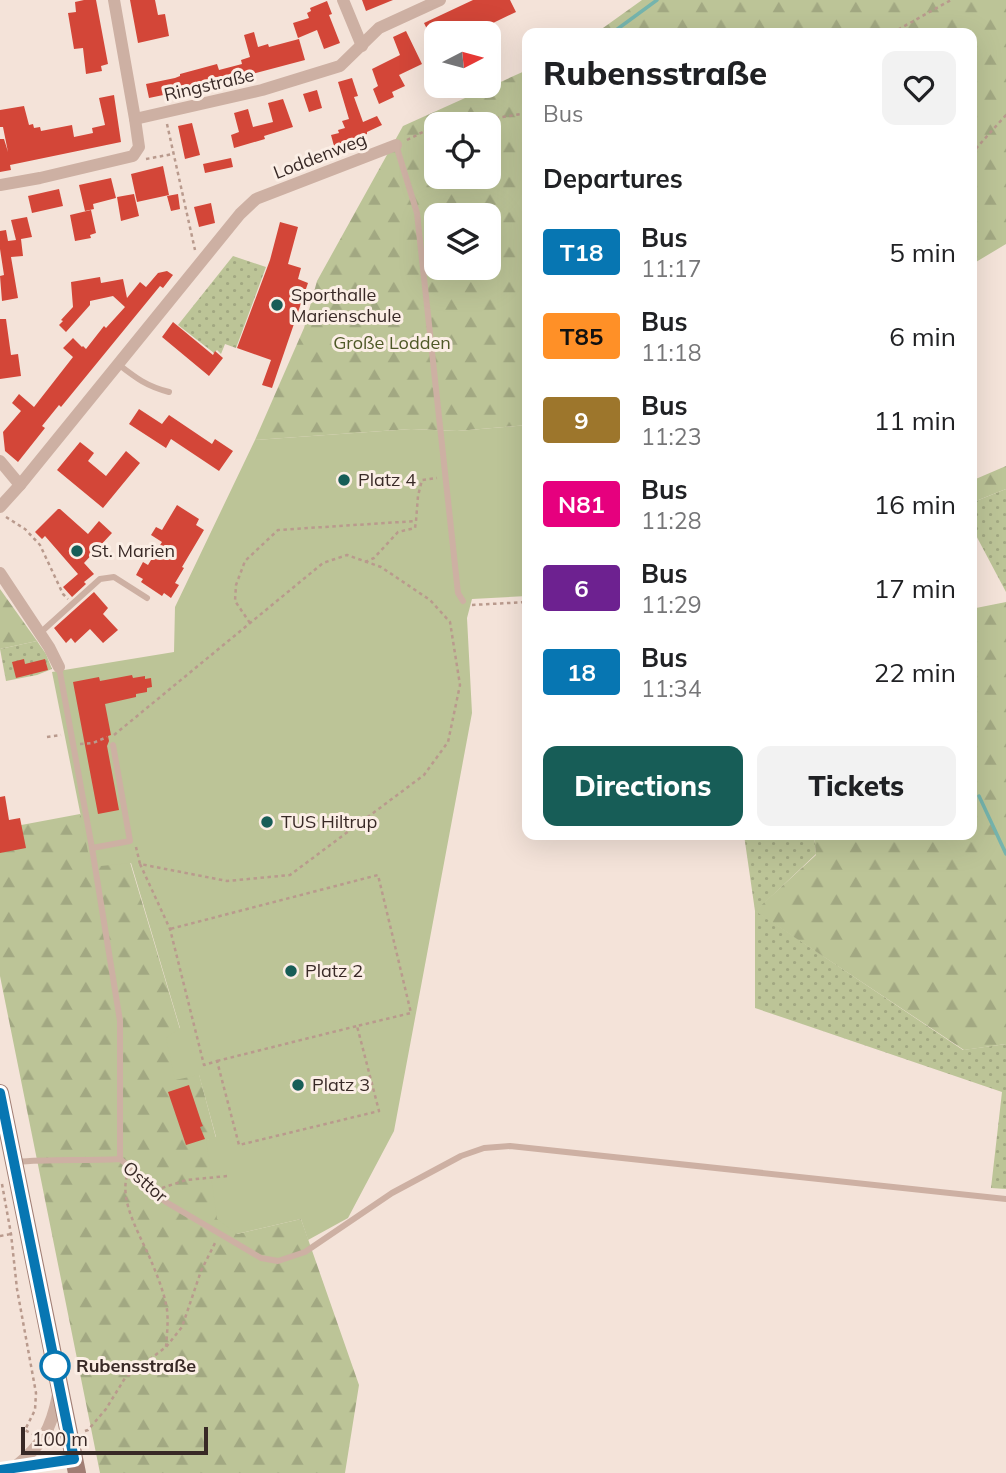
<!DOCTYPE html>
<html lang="en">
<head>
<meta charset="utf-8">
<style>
	:root { --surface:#fff; --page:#f2f2f2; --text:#202124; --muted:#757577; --accent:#175d57 }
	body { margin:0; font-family:Mulish,sans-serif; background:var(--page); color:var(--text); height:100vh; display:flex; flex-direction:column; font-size:26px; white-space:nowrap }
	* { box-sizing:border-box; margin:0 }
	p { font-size:23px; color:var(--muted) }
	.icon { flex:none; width:38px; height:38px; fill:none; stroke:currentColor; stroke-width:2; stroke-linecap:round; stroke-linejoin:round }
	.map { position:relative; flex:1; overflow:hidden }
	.details { position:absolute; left:522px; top:28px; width:455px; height:812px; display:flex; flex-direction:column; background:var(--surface); border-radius:14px; box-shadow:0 7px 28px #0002 }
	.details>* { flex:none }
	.badge { padding:0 14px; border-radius:5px; font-size:24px; line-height:46px }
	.needle { width:46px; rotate:84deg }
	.buttons { position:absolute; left:424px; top:21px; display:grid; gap:14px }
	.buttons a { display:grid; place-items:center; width:77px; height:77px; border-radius:14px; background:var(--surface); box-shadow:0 7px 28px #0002; font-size:35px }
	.scale { position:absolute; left:21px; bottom:18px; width:187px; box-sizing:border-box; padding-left:7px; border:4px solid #382926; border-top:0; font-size:19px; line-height:24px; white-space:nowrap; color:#382926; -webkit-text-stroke:5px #fbeee5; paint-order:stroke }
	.map>.badge { position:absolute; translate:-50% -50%; box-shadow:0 0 0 4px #fff }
	h2 { padding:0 21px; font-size:26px; line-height:63px }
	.round { display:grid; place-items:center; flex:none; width:74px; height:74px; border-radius:14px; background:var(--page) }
	.summary { display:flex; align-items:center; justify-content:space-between; height:119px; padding:0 21px }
	h1 { font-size:33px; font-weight:800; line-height:52px }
	.action { display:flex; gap:14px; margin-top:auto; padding:14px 21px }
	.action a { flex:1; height:80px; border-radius:14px; background:var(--accent); color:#fff; font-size:28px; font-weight:800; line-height:80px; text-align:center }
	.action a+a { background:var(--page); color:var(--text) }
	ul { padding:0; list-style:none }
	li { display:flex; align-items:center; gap:21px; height:84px; padding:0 21px }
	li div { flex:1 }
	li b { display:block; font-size:26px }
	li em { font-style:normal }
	li .badge { min-width:77px; font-weight:700; text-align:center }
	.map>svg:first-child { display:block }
	.green { fill:url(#green-dots) }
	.forest { fill:url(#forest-firs); fill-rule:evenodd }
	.pitch { fill:#bcc497 }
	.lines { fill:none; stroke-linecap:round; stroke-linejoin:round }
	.stream { stroke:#75b4ad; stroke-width:3.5 }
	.building { fill:#d34638 }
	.path { stroke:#b99a8d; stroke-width:2.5; stroke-dasharray:3.5 3.5; stroke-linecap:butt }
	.lane { stroke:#cdb0a3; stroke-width:6 }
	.street { stroke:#cdb0a3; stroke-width:12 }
	.secondary { stroke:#a17e74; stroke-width:18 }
	.line-casing { stroke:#fff; stroke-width:16 }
	.line { stroke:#0776b2; stroke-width:10 }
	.poi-dot { fill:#175d57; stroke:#fbeee5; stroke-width:2.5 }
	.stop-dot { fill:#fff; stroke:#0776b2; stroke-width:3.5 }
	.labels { text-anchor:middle; stroke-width:6; stroke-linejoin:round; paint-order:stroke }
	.street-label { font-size:18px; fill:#382926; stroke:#fbeee5 }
	.poi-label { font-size:18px; fill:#382926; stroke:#fbeee5; text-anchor:start }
	.park-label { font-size:18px; fill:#4e5827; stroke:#fbeee5 }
	.stop-label { font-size:18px; font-weight:bold; fill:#382926; stroke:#fbeee5; text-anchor:start }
</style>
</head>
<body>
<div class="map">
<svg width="1006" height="1473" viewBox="0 0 1006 1473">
	<defs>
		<pattern id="green-dots" width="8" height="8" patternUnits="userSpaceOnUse" patternTransform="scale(1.75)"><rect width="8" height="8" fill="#bcc497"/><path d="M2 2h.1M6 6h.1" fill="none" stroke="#a2a882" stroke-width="1.8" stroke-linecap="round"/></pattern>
		<pattern id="forest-firs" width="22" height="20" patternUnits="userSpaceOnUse" patternTransform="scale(1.75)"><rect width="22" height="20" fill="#bcc497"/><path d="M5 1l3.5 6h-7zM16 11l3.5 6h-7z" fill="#a2a882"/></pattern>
	</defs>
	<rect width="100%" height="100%" fill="#f4e3d9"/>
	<!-- green -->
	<g class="green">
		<polygon points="233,256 266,267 236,348 225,344 221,354 217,350 214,353 178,325"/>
		<polygon points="1006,489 1006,592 971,526 971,503"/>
		<polygon points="37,641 46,654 52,669 37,675 6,681 0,649"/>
		<polygon points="744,835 814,835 816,854 756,911 963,1050 1006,1044 1006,1189 991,1188 1002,1092 755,1008 755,911"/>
	</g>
	<!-- forest -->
	<g class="forest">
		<polygon points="642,0 1006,0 1006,244 971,265 971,33 596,33"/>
		<path d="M527 70V425L457 431 411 429 255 440 304 328 317 281 403 126ZM436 124H488V177H436ZM436 215H488V268H436Z"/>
		<polygon points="1006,466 1006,489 971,503 971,481"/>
		<polygon points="0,589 37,641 0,649"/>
		<polygon points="1006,602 1006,1044 964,1050 755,911 816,855 814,835 971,835 971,609"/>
		<polygon points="80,814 130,862 180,1029 175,1079 199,1074 216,1138 207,1140 237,1234 301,1219 359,1385 345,1473 100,1473 0,976 0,829"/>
	</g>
	<!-- pitch -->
	<polygon class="pitch" points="527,425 527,596 472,599 467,618 472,713 394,1131 348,1218 308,1240 301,1219 237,1234 217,1219 206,1140 216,1137 199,1075 175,1080 166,1038 180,1028 131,863 91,867 52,672 174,652 175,607 255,440 411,429 457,431"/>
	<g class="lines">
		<!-- stream -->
		<g class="stream">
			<polyline points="612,33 657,0"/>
			<polyline points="971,781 974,787"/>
			<polyline points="979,796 1006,854"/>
		</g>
	</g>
	<!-- building -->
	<g class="building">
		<polygon points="84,0 96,0 108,64 101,66 102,71 86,74 83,48 74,49 68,13 76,12 75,2"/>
		<polygon points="130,0 155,0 158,15 165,14 169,36 138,43"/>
		<polygon points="362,0 393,0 366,11"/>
		<polygon points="473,0 510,0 516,12 493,23 495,28 484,33 480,33 475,21 448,33 429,33 424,23"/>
		<polygon points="327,1 332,14 329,15 340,43 324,49 317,30 298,38 293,23 309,18 307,13 311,11 310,8"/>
		<polygon points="406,31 422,64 399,75 405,86 392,92 394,97 379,104 373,89 378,86 372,69 400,55 393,37"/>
		<polygon points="254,32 258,47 268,44 269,47 299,39 305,60 211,85 149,98 146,84 175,78 180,76 180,74 217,64 219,70 242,64 241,60 250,57 244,35"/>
		<polygon points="352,78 358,96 354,97 363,122 377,116 382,125 367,132 367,134 334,146 331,135 339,133 338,130 345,128 342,121 349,119 338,82"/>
		<polygon points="317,90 322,108 309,112 303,94"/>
		<polygon points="114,95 121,142 10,165 11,170 0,172 0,139 4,139 8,152 3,127 0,127 0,110 24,106 29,125 33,124 34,128 40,127 41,131 72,125 74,137 93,133 92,128 105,125 99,98"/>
		<polygon points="283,99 293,127 264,136 265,139 234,148 231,135 239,132 234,113 248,109 253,127 273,122 268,103"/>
		<polygon points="192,123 200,155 185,159 178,126"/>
		<polygon points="231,158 233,167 205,173 203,164"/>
		<polygon points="163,166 169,195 137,202 131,174"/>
		<polygon points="111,178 116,198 93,204 94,209 85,211 79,185"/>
		<polygon points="59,189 63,206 32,213 28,196"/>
		<polygon points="134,194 139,216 121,221 117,197"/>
		<polygon points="178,194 180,209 171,211 167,196"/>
		<polygon points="211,203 215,223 199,227 194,207"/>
		<polygon points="91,210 96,233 90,235 91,238 75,241 70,215"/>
		<polygon points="27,217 32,237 21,239 23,256 11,257 18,298 2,301 0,276 4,275 0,249 0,231 6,230 8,241 16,240 11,220"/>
		<polygon points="280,222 298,227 288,264 301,268 298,279 308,283 272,388 262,385 271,360 237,348 270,260"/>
		<polygon points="167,271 173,275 163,288 160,286 61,407 59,405 42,426 45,428 18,462 5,451 3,432 21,411 12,403 19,394 34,407 73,357 63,348 73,338 82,347 83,346 86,349 104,326 106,328 125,307 113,296 90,301 90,305 66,332 59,325 63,321 61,320 73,307 71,282 100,277 101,283 123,279 127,298 140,282 146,287 158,273"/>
		<polygon points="0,319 6,319 11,355 18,354 21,376 0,379"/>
		<polygon points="173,322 213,355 215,351 223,358 209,376 162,337"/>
		<polygon points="139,409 162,424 169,415 212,444 215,439 233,451 219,471 171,439 166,448 129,424"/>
		<polygon points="80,442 94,453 88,461 106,476 126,451 140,463 103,508 57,470"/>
		<polygon points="177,505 199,519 196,525 204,530 182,567 184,568 175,583 179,585 171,598 164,593 162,596 141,582 143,579 136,575 143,562 148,565 162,542 151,535 156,527 162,530"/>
		<polygon points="58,509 60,509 88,534 99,521 112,533 84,563 94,574 84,582 86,584 72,597 63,587 78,574 45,536 42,539 35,532"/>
		<polygon points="94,592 108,608 103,614 118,630 103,643 90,629 75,643 71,638 66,643 54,628"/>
		<polygon points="24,659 25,664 45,659 48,670 16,678 12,662"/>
		<polygon points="132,675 133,678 145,676 145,679 151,678 152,687 147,688 147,692 136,694 136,697 105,704 111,735 108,736 109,741 107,746 119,810 98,814 73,682 99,677 100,681"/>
		<polygon points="5,796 9,820 20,818 26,848 0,853 0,797"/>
		<polygon points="189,1085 202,1124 203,1126 200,1127 205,1139 186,1145 168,1092"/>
	</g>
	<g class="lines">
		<!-- path -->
		<g class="path">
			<polyline points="892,33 951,0"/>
			<polyline points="167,124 195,250"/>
			<polyline points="461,124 527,113"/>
			<polyline points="407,140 427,130 436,128"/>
			<polyline points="971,154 1006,115"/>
			<polyline points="146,159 173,154"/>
			<polyline points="6,517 25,529 40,545 63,594 68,599"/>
			<polyline points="365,562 374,558 398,532 415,528 416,521"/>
			<polyline points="472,605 527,602"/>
			<polyline points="250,623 235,601 236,585 245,561 278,530 416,521 418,496 422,480 437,478"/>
			<polyline points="114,735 323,563 347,555 381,567 430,600 450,622 460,685 448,742 424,775 290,875 227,881 140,864 136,847"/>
			<polyline points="47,737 61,735"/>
			<polyline points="80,744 93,743 107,737"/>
			<polyline points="140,864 170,929 204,1065 217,1061 239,1145 379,1111 357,1026 411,1013 378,875 170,929"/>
			<polyline points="217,1061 357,1026"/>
			<path d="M127 1176C119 1203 142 1238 152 1263 157 1275 163 1290 166 1304 169 1317 167 1333 166 1347"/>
			<polyline points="2,1184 11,1234 17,1289 36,1393 35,1410 25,1430 32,1434"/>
			<polyline points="162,1188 186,1180 228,1176"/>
			<polyline points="0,1236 11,1234"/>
			<polyline points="85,1431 88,1430 106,1409 125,1378 166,1347 182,1327 201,1271 215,1243"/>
		</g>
		<!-- lane -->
		<g class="lane">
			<polyline points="396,145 417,213 458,593 463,601"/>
			<path d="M118 364C136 378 146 386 169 392"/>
			<polyline points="40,633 100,579 114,577 147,598"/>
			<polyline points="59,667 92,848 120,1021 120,1159"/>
			<polyline points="92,848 130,841 113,745"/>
			<path d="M16 1162C51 1159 85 1161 120 1159L131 1168 152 1191 166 1202 261 1258 278 1261 305 1252 392 1193 461 1156 484 1148 510 1146 1006 1199"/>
		</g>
		<!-- street -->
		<g class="street">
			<polyline points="343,0 362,46"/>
			<polyline points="135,119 262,90 340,66 379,28 440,0"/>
			<polyline points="0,185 40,178 133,156 139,147 135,119 114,0"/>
			<polyline points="0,461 20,485"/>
			<polyline points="0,507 20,485 240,214 256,199 396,145"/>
			<polyline points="0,573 49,647 59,667"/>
			<path d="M15 1467C42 1445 51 1430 58 1395"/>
			<polyline points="0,1470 74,1459"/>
		</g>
		<!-- secondary -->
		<polyline class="secondary" points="0,1093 77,1473"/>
	</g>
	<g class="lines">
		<defs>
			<polyline id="line" points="0,1093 74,1459 0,1470"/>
		</defs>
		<!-- line casing -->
		<use href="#line" class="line-casing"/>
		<!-- line -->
		<use href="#line" class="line"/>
	</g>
	<!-- markers -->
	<g class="poi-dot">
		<circle cx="277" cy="305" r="7"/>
		<circle cx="344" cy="480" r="7"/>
		<circle cx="77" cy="551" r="7"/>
		<circle cx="267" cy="822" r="7"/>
		<circle cx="291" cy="971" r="7"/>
		<circle cx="298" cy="1085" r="7"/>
	</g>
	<circle class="stop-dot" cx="55" cy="1366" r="14"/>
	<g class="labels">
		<!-- street labels -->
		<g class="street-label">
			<text transform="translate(209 85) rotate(-13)" y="6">Ringstraße</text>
			<text transform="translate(320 156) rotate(-21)" y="6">Loddenweg</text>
			<text transform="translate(145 1182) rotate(41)" y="6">Osttor</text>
		</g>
		<!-- poi labels -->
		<g class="poi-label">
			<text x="291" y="301">Sporthalle<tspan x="291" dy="21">Marienschule</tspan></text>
			<text x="358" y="486">Platz 4</text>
			<text x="91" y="557">St. Marien</text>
			<text x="281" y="828">TUS Hiltrup</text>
			<text x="305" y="977">Platz 2</text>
			<text x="312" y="1091">Platz 3</text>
		</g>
		<!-- park labels -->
		<g class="park-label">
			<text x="392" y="349">Große Lodden</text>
		</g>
		<!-- stop labels -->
		<g class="stop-label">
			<text x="76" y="1372">Rubensstraße</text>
		</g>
	</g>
</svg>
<div class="buttons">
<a><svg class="needle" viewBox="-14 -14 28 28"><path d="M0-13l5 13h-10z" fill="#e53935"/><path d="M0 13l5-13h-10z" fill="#757577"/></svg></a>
<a><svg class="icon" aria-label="locate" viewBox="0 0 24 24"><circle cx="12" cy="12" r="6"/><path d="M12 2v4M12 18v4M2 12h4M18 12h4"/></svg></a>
<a><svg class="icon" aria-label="layers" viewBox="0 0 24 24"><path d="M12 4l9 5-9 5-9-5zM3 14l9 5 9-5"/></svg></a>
</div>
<div class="scale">100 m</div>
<section class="details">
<div class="summary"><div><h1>Rubensstraße</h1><p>Bus</p></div><a class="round"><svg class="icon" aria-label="heart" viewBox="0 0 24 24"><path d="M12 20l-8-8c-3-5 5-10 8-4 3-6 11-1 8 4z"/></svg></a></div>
<h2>Departures</h2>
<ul>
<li><span class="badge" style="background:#0776b2;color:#fff">T18</span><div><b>Bus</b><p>11:17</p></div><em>5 min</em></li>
<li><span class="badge" style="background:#ff9027;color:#111">T85</span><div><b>Bus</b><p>11:18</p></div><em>6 min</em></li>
<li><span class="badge" style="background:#9d762c;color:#fff">9</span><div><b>Bus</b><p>11:23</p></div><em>11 min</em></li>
<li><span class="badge" style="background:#e6007e;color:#fff">N81</span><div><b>Bus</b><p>11:28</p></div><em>16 min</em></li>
<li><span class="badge" style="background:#6d2190;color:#fff">6</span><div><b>Bus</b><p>11:29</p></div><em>17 min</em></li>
<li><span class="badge" style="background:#0776b2;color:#fff">18</span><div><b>Bus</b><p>11:34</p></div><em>22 min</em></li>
</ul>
<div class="action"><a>Directions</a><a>Tickets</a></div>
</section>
</div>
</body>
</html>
